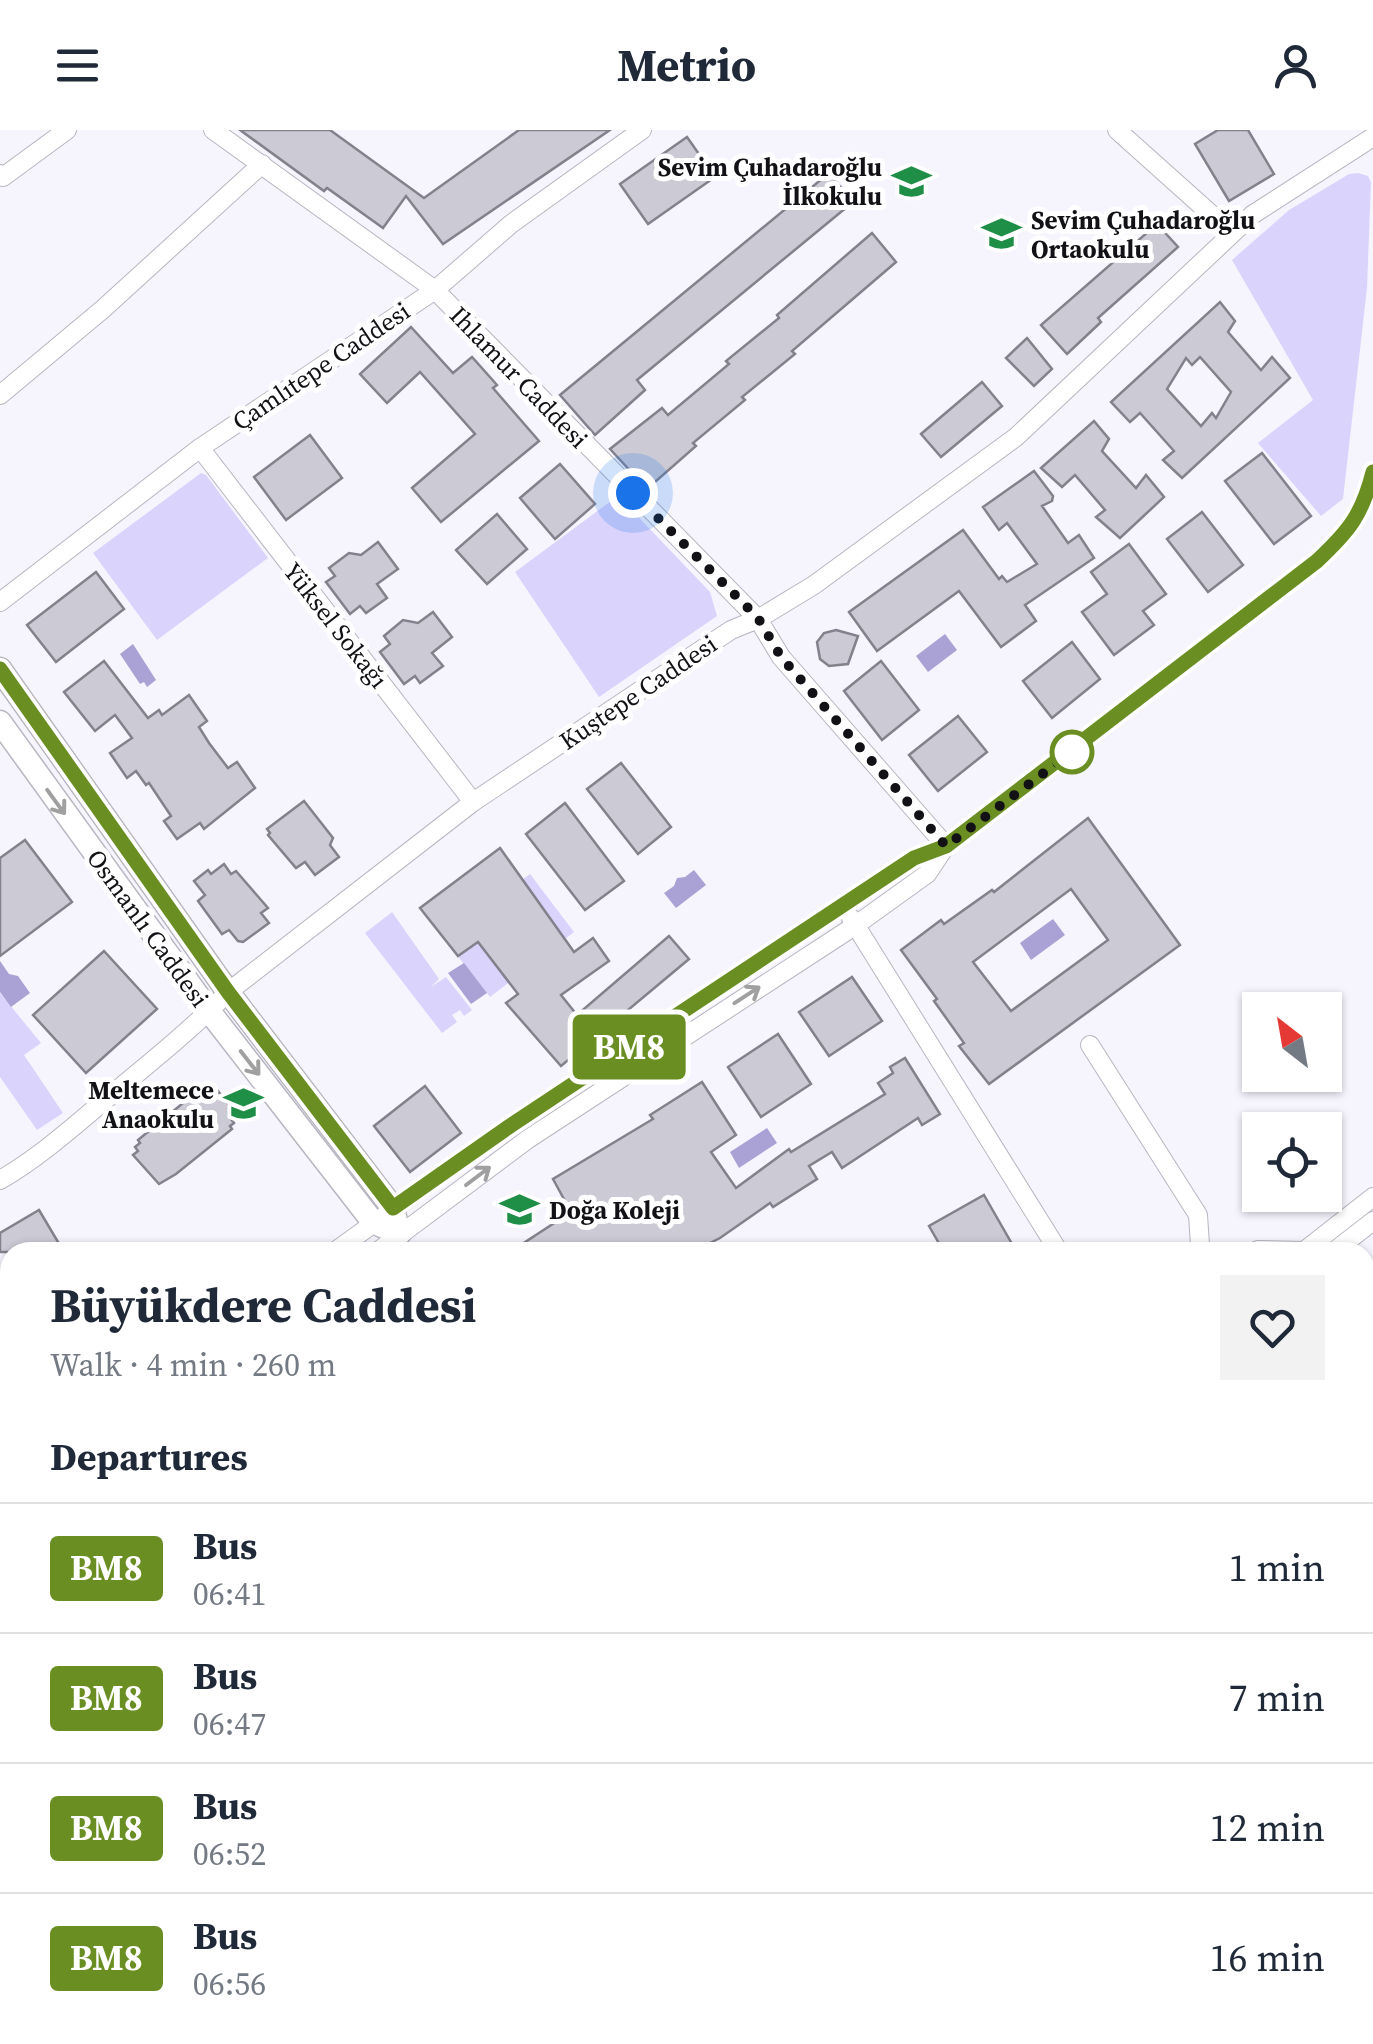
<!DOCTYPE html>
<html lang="en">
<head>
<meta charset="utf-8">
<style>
	:root { --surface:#fff; --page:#f2f2f3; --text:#1f2937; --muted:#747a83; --line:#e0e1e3 }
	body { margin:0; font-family:"Source Serif 4",serif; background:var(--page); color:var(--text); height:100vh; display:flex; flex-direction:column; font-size:38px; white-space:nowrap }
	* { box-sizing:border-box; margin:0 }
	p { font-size:32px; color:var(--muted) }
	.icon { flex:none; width:55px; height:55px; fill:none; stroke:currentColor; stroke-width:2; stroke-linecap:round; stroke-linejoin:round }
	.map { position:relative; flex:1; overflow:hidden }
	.sheet { position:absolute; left:0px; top:1112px; width:1375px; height:802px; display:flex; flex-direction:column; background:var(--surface); border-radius:30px 30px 0 0; box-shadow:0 2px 8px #0004 }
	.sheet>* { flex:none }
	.badge { padding:0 20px; border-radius:8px; font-size:35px; line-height:65px }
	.needle { width:65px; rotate:329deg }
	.buttons { position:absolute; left:1242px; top:862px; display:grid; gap:20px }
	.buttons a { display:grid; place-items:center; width:100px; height:100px; border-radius:0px; background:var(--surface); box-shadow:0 2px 8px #0004; font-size:50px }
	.you { position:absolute; width:50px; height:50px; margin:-25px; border:8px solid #fff; border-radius:50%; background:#1a73e8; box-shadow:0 0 0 15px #1a73e833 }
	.map>.badge { position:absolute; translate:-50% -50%; box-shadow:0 0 0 5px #fff }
	h2 { padding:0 50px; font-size:38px; line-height:90px }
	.round { display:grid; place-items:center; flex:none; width:105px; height:105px; border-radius:0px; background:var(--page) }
	.head { display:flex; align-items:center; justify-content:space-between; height:170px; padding:0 50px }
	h1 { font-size:48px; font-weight:700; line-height:75px }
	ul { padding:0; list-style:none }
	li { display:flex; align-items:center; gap:30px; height:130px; padding:0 50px; border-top:2px solid var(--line) }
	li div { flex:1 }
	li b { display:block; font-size:38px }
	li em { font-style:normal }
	li .badge { min-width:110px; font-weight:700; text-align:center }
	header { display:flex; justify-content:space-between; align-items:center; height:130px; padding:0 50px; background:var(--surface); font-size:45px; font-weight:700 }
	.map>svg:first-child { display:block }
	.green { fill:#dad4fd; fill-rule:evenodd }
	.water { fill:#aaa1d5 }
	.building { fill:#cbcad5; stroke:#83818c; stroke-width:2.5; fill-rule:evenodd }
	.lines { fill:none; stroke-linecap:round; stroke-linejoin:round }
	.minor-casing { stroke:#b7b6c1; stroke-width:20 }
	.major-casing { stroke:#b7b6c1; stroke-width:25 }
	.minor { stroke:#fff; stroke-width:18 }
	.major { stroke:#fff; stroke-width:22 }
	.oneway { stroke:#a0a0a1 }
	.line-casing { stroke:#fff; stroke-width:22 }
	.line { stroke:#6b8e23; stroke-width:15 }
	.walk { stroke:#121115; stroke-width:10; stroke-dasharray:0 18 }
	.stop-dot { fill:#fff; stroke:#6b8e23; stroke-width:5 }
	.labels { text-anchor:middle; stroke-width:10; stroke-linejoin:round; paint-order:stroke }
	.poi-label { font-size:25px; font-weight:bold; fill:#121115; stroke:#fff; text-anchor:end }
	.street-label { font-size:25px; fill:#121115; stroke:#fff }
</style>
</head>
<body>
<header><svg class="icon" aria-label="menu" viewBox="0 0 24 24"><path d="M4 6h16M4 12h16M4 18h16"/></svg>Metrio<svg class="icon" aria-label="person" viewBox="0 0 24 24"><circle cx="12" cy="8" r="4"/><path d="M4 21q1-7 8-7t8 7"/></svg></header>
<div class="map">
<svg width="1373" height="1914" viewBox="0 0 1373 1914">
	<rect width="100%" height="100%" fill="#f6f5fe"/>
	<!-- green -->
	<g class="green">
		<polygon points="1358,43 1368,46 1371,52 1367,158 1343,369 1321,386 1258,313 1313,270 1232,130 1289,80 1349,44"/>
		<polygon points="201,343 206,345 268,428 157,510 93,423"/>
		<polygon points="611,371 625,373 710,462 717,486 599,567 515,442"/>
		<path d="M530 744 574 802 490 867 444 809ZM535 770 503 845 479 814Z"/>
		<polygon points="392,782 439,849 431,857 446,847 472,880 464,886 460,880 452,885 457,892 442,903 365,803"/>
		<polygon points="0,863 41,913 24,925 63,983 37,1000 0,947"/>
	</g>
	<!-- water -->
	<g class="water">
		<polygon points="945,504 957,520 928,542 916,526"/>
		<polygon points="133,514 156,550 147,557 144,552 140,554 120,524"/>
		<polygon points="694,740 706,755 676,778 664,763 674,756 677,748 685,747"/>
		<polygon points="1053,789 1065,805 1031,830 1020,813"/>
		<polygon points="0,831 9,844 18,846 30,863 11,877 0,862"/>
		<polygon points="464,833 487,863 471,874 448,843"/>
		<polygon points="767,998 777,1013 739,1038 730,1022"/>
	</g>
	<!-- building -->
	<g class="building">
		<polygon points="240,0 330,0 424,68 519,0 610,0 443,114 406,66 383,98 327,58 324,61"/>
		<polygon points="1218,0 1248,0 1274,44 1229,71 1195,14"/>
		<polygon points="687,7 715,47 648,94 620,54"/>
		<polygon points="829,43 853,72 637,250 645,260 595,305 560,265"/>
		<polygon points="1157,94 1178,117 1098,188 1101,192 1067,224 1041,195"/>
		<polygon points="872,103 896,132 792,221 795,224 742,267 745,270 693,313 696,316 647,359 610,319 662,278 668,285 729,234 726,231 779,188 777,185"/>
		<path d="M1220 172 1235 191 1228 202 1261 240 1272 227 1290 248 1182 348 1163 330 1174 321 1140 283 1130 292 1111 272ZM1200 227 1231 262 1216 288 1212 283 1201 296 1167 259 1186 228 1192 235Z"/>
		<polygon points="411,197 453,243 472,227 497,255 493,258 539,311 441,392 412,358 475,304 420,242 387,273 360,244"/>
		<polygon points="1027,208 1052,239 1034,256 1006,228"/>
		<polygon points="982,252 1002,276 941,327 921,304"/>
		<polygon points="1094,291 1109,309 1102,321 1136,358 1146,345 1164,367 1120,408 1096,387 1105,380 1075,345 1062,357 1041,338"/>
		<polygon points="310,305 342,348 286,390 254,347"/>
		<polygon points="1262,323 1311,386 1274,414 1225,351"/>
		<polygon points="560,334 595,374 555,409 520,368"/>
		<polygon points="1034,341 1053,366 1052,371 1042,376 1068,413 1079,405 1094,428 1025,475 1036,491 1001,517 959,461 877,521 849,482 963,400 999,449 1002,446 1007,452 1037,434 1007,393 999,400 983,377"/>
		<polygon points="1202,382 1243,435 1208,462 1167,409"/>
		<polygon points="497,384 527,419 487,454 456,420"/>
		<polygon points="378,412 398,439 377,454 387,468 366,483 360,476 350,484 326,452 335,446 329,438 349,423 361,425"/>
		<polygon points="1129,414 1166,464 1143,481 1154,495 1114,525 1082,482 1107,464 1091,442"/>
		<polygon points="96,442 124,479 56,532 27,495"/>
		<polygon points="433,482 452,507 432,523 443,536 420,553 415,546 404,554 380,522 390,514 384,506 403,490 418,493"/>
		<polygon points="836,500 858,506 848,534 829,536 820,529 817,512 824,503"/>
		<polygon points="1072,512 1100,549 1052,588 1023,551"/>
		<polygon points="104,531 148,588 159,580 162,585 189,565 207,591 199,597 209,613 228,638 237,632 255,658 204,699 200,693 177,709 164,691 171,686 149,653 146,655 136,641 127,648 110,623 132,608 115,585 95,601 64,562"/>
		<polygon points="881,531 919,580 882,610 844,561"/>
		<polygon points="958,586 987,622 938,661 909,625"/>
		<polygon points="621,633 671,697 638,724 587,659"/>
		<polygon points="304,671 333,708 330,715 339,727 315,745 305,732 296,738 268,705 270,703 267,699"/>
		<polygon points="565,673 624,751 585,780 526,704"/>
		<path d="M1088 688 1180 815 989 954 959 916 964 913 934 871 937 869 901 820 941 790 944 794 992 760 994 762ZM1071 759 1108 810 1011 881 973 832Z"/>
		<polygon points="25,710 72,772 0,826 0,728"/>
		<polygon points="500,718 574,822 593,808 609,831 561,865 577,885 669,806 689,829 561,936 506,873 518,864 478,812 458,826 420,778"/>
		<polygon points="224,734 231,744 236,741 268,778 261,783 269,793 243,812 238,811 229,800 222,804 198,771 205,765 194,751 208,740 211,744"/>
		<polygon points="104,821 157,879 86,943 33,885"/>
		<polygon points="852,847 882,891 829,926 799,882"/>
		<polygon points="778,904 811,954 761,987 728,937"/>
		<polygon points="905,928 940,984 922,995 918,988 842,1038 832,1022 809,1036 817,1049 773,1077 770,1073 720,1108 692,1122 510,1122 571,1082 553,1049 653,989 650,985 702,952 736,1005 711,1022 736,1058 789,1019 791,1022 885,964 878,953 893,943 890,937"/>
		<polygon points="214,956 237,985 231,989 234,993 230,996 232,999 176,1044 159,1054 133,1025 138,1021 135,1017 140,1013 138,1010 200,959 206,957 208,960"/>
		<polygon points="425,956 461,1003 410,1042 374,996"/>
		<polygon points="984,1065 1012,1114 996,1122 944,1122 929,1096"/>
		<polygon points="39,1080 64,1122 0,1122 0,1103"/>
	</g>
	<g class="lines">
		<defs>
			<g id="minor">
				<polyline points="213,0 435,160 758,489 781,527 946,716"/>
				<polyline points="1117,0 1232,103"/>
				<polyline points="0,44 3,47 67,0"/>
				<polyline points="0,265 103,179 262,34"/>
				<polyline points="200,318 473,672"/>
				<polyline points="0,472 200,318 435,160 511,94 642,0"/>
				<polyline points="851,788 1059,1122"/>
				<polyline points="1090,915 1198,1085 1200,1115 1204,1122"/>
				<path d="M0 1050C40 1027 75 995 111 965 151 932 192 899 228 862L473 672 731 500 758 489 814 455 1016 307 1252 85 1373 7"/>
				<path d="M334 1122 509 996 914 728 946 716 1317 431C1349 400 1362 385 1373 342"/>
				<polyline points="377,1122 528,1009 856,795 927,744 945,717"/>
				<polyline points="1254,1122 1258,1120 1304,1121 1373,1067"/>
				<polyline points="1333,1122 1373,1091"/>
				<polyline points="0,1387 10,1379"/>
				<polyline points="0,1431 10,1420"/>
				<polyline points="0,1442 10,1448"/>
				<polyline points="1365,1509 1373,1506"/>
				<polyline points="1365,1636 1373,1636"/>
				<polyline points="0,1721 10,1728"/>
				<polyline points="0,1805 10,1799"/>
				<polyline points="271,1905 283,1914"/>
				<polyline points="1291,1914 1291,1905"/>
			</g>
			<g id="major">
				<polyline points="0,539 228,862 393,1078 399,1104"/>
				<polyline points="0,592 209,881 373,1092 399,1104"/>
			</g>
		</defs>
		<!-- minor casing -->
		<use href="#minor" class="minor-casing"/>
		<!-- major casing -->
		<use href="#major" class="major-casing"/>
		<!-- minor -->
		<use href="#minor" class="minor"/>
		<!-- major -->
		<use href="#major" class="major"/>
	</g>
	<!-- one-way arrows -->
	<defs><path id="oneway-shaft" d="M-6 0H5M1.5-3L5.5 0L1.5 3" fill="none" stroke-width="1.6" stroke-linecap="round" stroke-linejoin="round" transform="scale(2.5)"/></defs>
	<g class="oneway">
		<use href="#oneway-shaft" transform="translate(56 672) rotate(54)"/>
		<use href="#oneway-shaft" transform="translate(747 865) rotate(-33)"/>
		<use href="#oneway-shaft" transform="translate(250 933) rotate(52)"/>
		<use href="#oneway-shaft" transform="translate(478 1046) rotate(-37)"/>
	</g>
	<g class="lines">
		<defs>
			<path id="line" d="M0 539 228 862 393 1078 510 996 914 728 946 716 1317 431C1349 401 1362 385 1373 342"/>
		</defs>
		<!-- line casing -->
		<use href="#line" class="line-casing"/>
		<!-- line -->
		<use href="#line" class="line"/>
		<!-- walk -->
		<polyline class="walk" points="633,363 758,488 781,527 946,716 1072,622"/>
	</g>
	<!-- icons -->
	<defs>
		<symbol id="school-bare" viewBox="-9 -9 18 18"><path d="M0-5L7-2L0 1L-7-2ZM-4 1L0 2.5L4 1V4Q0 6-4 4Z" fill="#1f8f48" stroke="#fff" stroke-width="2.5" paint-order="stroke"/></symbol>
	</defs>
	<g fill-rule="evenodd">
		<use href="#school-bare" x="884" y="24" width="55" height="55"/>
		<use href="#school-bare" x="974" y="76" width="55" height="55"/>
		<use href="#school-bare" x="216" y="946" width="55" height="55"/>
		<use href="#school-bare" x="492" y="1052" width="55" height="55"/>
	</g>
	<!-- markers -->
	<circle class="stop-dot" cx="1072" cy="622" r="20"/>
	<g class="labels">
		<!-- poi labels -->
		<g class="poi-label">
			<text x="882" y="46">Sevim Çuhadaroğlu<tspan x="882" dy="29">İlkokulu</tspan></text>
			<text x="1031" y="99" text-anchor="start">Sevim Çuhadaroğlu<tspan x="1031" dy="29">Ortaokulu</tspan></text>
			<text x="214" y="969">Meltemece<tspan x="214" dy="29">Anaokulu</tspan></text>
			<text x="549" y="1089" text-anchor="start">Doğa Koleji</text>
		</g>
		<!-- street labels -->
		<g class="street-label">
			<text transform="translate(321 236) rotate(-34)" y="9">Çamlıtepe Caddesi</text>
			<text transform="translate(519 247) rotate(46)" y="9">Ihlamur Caddesi</text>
			<text transform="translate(336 495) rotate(52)" y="9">Yüksel Sokağı</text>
			<text transform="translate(638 562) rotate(-34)" y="9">Kuştepe Caddesi</text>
			<text transform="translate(148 798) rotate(54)" y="9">Osmanlı Caddesi</text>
		</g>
	</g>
</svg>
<div class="buttons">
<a><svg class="needle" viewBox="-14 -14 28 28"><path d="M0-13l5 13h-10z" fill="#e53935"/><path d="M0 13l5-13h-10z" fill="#747a83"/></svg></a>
<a><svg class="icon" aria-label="locate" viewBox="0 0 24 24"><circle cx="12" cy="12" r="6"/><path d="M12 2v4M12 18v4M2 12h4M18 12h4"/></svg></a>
</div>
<div class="you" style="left:633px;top:363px"></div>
<b class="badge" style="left:629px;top:917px;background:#6b8e23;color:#fff">BM8</b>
<section class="sheet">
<div class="head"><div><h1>Büyükdere Caddesi</h1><p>Walk · 4 min · 260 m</p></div><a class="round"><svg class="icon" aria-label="heart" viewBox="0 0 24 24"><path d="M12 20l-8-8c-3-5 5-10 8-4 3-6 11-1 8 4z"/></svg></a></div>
<h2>Departures</h2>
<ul>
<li><span class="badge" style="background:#6b8e23;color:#fff">BM8</span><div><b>Bus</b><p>06:41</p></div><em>1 min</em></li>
<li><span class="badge" style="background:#6b8e23;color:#fff">BM8</span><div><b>Bus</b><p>06:47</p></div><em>7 min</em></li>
<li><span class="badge" style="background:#6b8e23;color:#fff">BM8</span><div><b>Bus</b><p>06:52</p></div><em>12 min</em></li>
<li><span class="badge" style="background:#6b8e23;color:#fff">BM8</span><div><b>Bus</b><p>06:56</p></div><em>16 min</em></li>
</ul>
</section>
</div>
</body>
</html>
